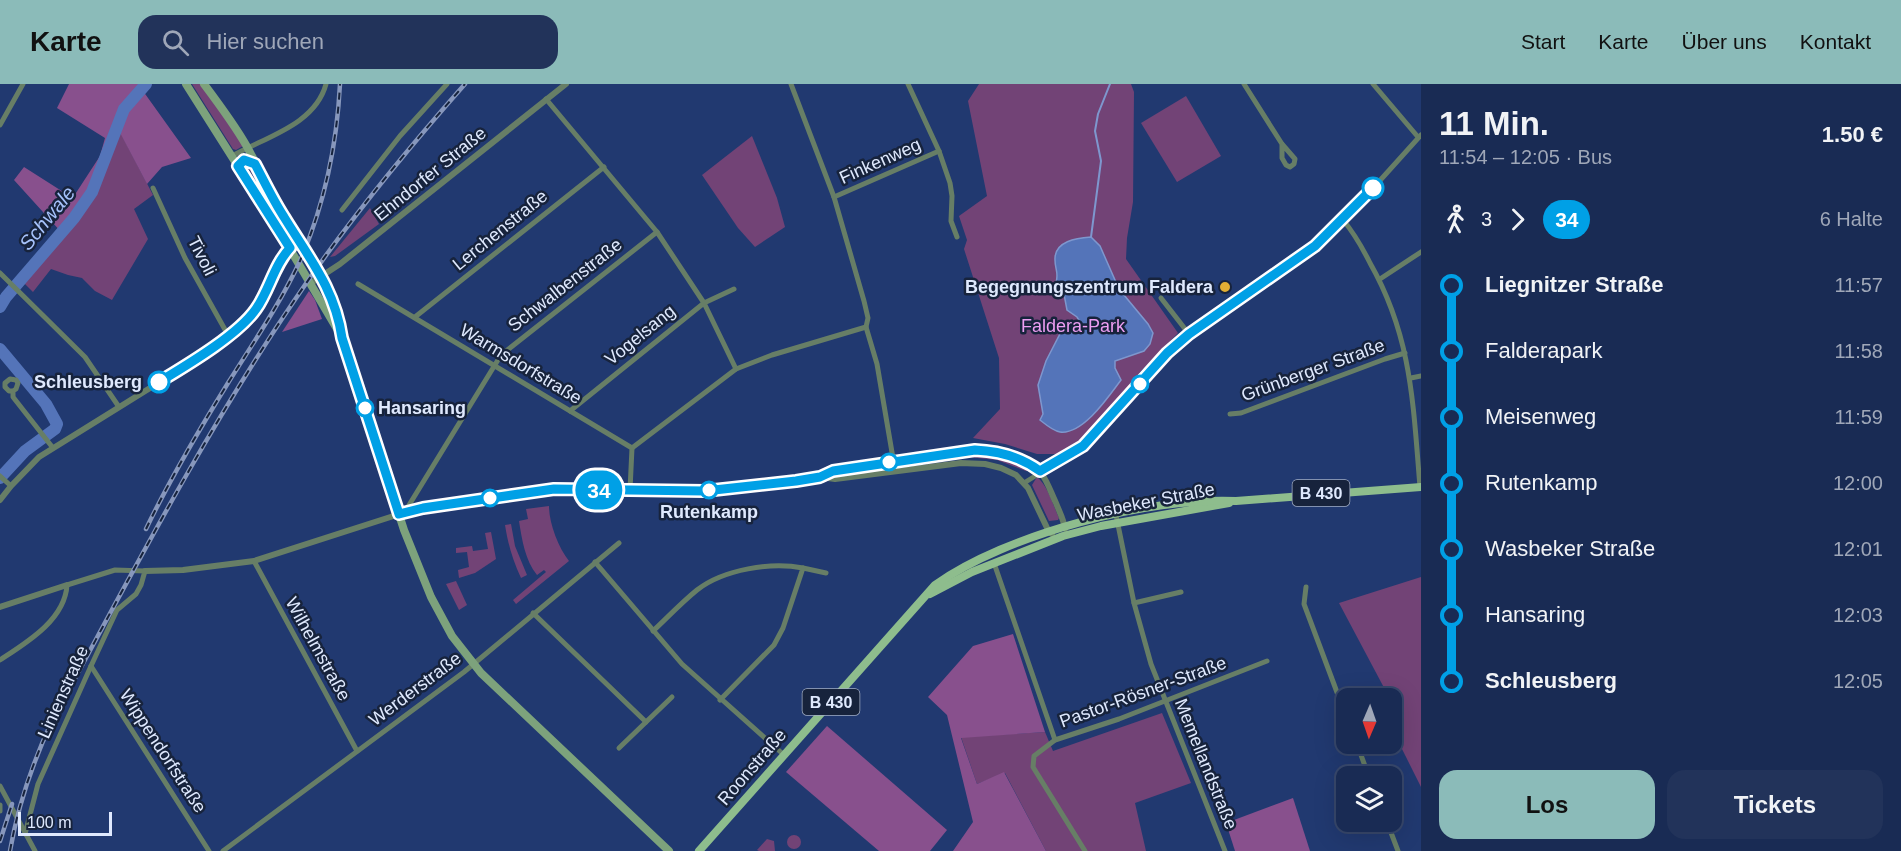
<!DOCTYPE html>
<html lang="de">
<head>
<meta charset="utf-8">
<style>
	:root { --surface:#192b54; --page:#22335a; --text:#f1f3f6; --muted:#9fa7b8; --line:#37476b; --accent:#8bbbb9 }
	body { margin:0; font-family:Arial,sans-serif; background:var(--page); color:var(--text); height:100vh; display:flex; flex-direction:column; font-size:22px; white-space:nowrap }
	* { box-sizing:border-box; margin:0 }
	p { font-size:20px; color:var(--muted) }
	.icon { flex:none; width:33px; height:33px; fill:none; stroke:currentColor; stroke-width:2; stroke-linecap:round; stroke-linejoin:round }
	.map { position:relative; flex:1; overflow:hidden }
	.details { display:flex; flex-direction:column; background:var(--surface); width:480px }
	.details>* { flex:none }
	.badge { padding:0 12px; border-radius:20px; font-size:21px; line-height:39px }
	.needle { width:39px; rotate:182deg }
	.controls { position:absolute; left:1336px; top:604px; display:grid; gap:12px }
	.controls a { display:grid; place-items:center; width:66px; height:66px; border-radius:12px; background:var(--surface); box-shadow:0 6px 24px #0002,0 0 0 2px var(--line); font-size:30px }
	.scale { position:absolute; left:18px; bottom:15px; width:94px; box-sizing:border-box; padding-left:6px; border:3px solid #dfe9fe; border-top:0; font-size:16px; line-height:21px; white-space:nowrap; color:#dfe9fe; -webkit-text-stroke:4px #17233c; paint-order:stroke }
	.map>.badge { position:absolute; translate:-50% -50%; box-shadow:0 0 0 3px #fff }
	.legs { display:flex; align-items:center; gap:9px; height:66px; padding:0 18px; font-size:20px }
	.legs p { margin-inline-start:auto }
	.head { display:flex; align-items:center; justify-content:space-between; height:102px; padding:0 18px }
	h1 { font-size:33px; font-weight:700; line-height:45px }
	.cta { display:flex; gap:12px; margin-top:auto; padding:12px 18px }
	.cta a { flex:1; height:69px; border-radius:18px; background:var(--accent); color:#111; font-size:24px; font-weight:700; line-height:69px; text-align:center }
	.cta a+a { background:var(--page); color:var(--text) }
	ul { padding:0 18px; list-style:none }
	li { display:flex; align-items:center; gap:21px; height:66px; font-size:22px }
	li i { display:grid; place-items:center; width:9px; height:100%; margin:0 8px; background:currentColor }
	li i::after { content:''; width:15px; height:15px; margin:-8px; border:4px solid; border-radius:50%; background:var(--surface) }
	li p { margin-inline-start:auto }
	li:first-child i { background:linear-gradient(#0000 50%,currentColor 0) }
	li:last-child i { background:linear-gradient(currentColor 50%,#0000 0) }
	header { display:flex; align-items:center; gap:36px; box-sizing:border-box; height:84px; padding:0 30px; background:var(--accent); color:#111 }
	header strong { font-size:28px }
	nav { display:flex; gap:33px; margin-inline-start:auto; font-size:21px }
	.search { width:420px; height:54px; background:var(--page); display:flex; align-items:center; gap:15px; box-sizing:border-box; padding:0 21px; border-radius:18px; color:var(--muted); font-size:22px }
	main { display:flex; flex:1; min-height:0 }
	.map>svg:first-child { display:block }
	.green { fill:#724376 }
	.forest { fill:#88508d }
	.water { fill:#5474b9; stroke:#7e97ce; stroke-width:1.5 }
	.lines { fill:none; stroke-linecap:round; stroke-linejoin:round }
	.stream { stroke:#7e97ce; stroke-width:2 }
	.river { stroke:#5474b9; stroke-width:12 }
	.minor { stroke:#677e66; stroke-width:5 }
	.tertiary { stroke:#677e66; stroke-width:6 }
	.secondary { stroke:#7da27c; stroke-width:8 }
	.primary { stroke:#8ebd8d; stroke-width:8 }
	.rail-casing { stroke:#8797bc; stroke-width:4.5 }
	.rail { stroke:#17233c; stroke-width:2; stroke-dasharray:7; stroke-linecap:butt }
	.line-1-casing { stroke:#fff; stroke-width:14 }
	.line-1 { stroke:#00a0e6; stroke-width:9 }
	.stop-1-dot { fill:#fff; stroke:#00a0e6; stroke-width:3 }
	.poi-dot { fill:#e2ae34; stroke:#17233c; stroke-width:2 }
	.labels { text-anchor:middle; stroke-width:5; stroke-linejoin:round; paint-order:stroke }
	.shield { fill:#17233c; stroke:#a3aec4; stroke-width:1.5 }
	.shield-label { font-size:16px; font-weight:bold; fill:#dfe9fe }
	.street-label { font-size:18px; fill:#dfe9fe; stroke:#17233c }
	.poi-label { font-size:18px; font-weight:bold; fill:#dfe9fe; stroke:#17233c; text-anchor:end }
	.park-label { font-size:18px; fill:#ed9ef3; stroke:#17233c }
	.stop-label { font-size:18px; font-weight:bold; fill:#dfe9fe; stroke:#17233c; text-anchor:end }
	.water-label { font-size:20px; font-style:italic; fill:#a6c2fb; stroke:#17233c }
</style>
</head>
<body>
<header>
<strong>Karte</strong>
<div class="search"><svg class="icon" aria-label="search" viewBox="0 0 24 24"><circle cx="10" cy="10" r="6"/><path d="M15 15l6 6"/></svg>Hier suchen</div>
<nav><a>Start</a><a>Karte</a><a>Über uns</a><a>Kontakt</a></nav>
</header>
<main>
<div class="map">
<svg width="1421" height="767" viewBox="0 0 1421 767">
	<rect width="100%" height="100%" fill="#213970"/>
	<!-- green -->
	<g class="green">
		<polygon points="192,0 200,0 219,24 243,62 236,66 233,65"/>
		<polygon points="979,0 1131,0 1134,8 1133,118 1127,154 1126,175 1178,249 1140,288 1111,328 1080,356 1057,370 1037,370 1005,360 973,354 1000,325 999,274 964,165 967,156 959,132 987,112 968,17"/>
		<polygon points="1186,12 1221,72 1177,98 1141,39"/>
		<polygon points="117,42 153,111 134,125 148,155 112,216 95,207 82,194 68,191 51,185 33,208 21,196 74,134 92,108"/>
		<polygon points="752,52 777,114 785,143 755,163 738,144 702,91"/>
		<polygon points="246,80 253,82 276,127 291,150 289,151"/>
		<polygon points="370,124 379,140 335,172 330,173"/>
		<path d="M969 369C992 369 1012 372 1032 385L1026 387 997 376 968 373 917 379V376Z"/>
		<path d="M1037 393C1048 402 1053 421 1059 434L1058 436 1049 437 1032 401Z"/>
		<path d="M549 422C549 439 558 463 569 477L516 520 513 516 546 488 544 486 537 491C525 476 522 456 519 437L528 435 526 425Z"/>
		<path d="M511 440 515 462 527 491 521 494C513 477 508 460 505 441Z"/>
		<polygon points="491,448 496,475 475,489 459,494 458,486 469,483 467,468 456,469 456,464 472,462 473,467 488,465 485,449"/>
		<polygon points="1421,493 1421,703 1392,645 1392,630 1396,629 1392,615 1390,615 1339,519"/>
		<polygon points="456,497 467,521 459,526 446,500"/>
		<polygon points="1162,629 1191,699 1135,719 1146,767 1046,767 1005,689 977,700 961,653 1045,648 1053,667"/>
		<circle cx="794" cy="758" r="7"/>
		<polygon points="767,755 774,757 775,767 759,767 757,766"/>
	</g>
	<!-- forest -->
	<g class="forest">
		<polygon points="69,0 138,0 191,74 162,83 147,100 117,43 92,108 62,149 14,96 24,83 68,111 74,112 100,72 105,54 57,24"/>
		<polygon points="309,207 315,216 322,235 282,248"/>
		<polygon points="1013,550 1045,648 961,654 977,700 1004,688 1046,767 953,767 973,738 947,631 928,613 973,562"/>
		<polygon points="827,642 947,746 930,767 879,767 786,688"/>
		<polygon points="1293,714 1310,767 1235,767 1226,739"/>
	</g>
	<!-- water -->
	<path class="water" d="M1091 153 1100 162 1119 205 1148 240 1153 249 1150 260 1144 267 1115 277V284L1121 296C1109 312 1083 351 1060 348 1053 347 1045 340 1040 336L1043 330 1038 301 1046 277 1063 244 1073 242 1080 238 1077 233 1067 226 1064 210 1056 199C1059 188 1055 186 1055 176 1054 157 1077 154 1091 153Z"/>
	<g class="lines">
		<!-- stream -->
		<polyline class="stream" points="1091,153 1101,77 1095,47 1098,30 1110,0"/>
		<!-- river -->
		<g class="river">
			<polyline points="0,223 6,213 74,134 92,108 124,25 146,0"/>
			<polyline points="0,265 46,320 57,340 55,345 25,367 0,394"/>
		</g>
		<!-- minor -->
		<g class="minor">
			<polyline points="791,0 834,113 864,217 868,234 866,243 877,280 895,386"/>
			<polyline points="908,0 939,67 950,99 952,112 951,137 957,153"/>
			<polyline points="1244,0 1282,60 1295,75 1294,80 1290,83 1286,81 1282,74 1282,60"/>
			<polyline points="1373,0 1418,53"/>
			<polyline points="546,15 657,148 704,219 736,285"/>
			<polyline points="0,41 23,0"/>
			<path d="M232 72C265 53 315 41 326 0"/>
			<polyline points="238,82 244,77 255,79"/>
			<polyline points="153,104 185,174 228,251"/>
			<polyline points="834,113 939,67"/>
			<polyline points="342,126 400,52 447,0"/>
			<path d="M1343 136C1354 149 1362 163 1370 179 1412 253 1413 320 1420 403"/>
			<polyline points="0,189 85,273 119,323"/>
			<polyline points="1380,195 1421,168"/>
			<polyline points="358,200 632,364 630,406"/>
			<polyline points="1161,214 1189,250"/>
			<polyline points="415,233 604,83"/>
			<polyline points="1411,294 1421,292"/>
			<polyline points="13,307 9,307 5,303 5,299 10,295 16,296 18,299 16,305 13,307 13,313 53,364"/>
			<polyline points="570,327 704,219 734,205"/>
			<polyline points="1230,330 1241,329 1385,275 1405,269"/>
			<polyline points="632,364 736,285 772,271 866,243"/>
			<polyline points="0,392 11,402"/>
			<polyline points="1024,399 1083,362 1167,269 1189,250 1315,162 1357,122 1421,51"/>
			<polyline points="402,428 406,426 501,271 657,148"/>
			<polyline points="1116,431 1134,519 1151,580 1225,767"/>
			<polyline points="254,477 357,667"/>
			<polyline points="595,478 682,580 784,671"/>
			<polyline points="994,479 1055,656"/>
			<polyline points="803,484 826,489"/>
			<polyline points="1306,503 1304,520 1347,635"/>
			<polyline points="1134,519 1181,508"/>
			<polyline points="533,529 646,638"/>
			<path d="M653 547C667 534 681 519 697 506 724 485 771 478 803 484L783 544 774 561 720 616"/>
			<path d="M0 576C26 559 65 536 67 501L115 486 145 487 141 501 136 510 117 526 91 582 38 700 25 750"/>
			<polyline points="91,582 209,767"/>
			<polyline points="1357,660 1369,693"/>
			<polyline points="619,664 672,613"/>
			<polyline points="0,702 35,767"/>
			<polyline points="0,721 0,727"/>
			<polyline points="1387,738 1398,767"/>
			<polyline points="223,767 464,588 619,459"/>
			<polyline points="1085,767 1033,683 1034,672 1055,656 1119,635 1267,577"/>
		</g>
		<!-- tertiary -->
		<g class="tertiary">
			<polyline points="311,199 340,180 566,0"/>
			<polyline points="821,393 835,395 961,379 985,380 1001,384 1016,391 1028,404 1049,448 1052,450"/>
			<polyline points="0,416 11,402 39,373 179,286 248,235 257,224 289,164"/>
			<path d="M145 487 183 486 254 477 406 428 537 407 570 405 705 407 764 401 820 393 833 387 975 366C996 367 1027 371 1041 389 1048 398 1051 409 1056 419 1059 427 1064 436 1065 445"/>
			<polyline points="0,523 67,501"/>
		</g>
		<!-- secondary -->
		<g class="secondary">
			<polyline points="186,0 284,155 340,250"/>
			<path d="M204 0C219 20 234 40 246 61 259 84 269 108 282 131 307 173 334 204 342 254L404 446 431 513 452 552 481 589 669 767"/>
		</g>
		<!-- primary -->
		<g class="primary">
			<polyline points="930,510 972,488 1063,452 1101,442 1229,419"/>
			<path d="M699 767 935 501C1007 450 1148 413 1236 417L1421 403"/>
		</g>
		<defs>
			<g id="rail">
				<path d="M146 445C170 395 199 346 228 299 253 259 280 220 300 177 324 122 337 59 340 0"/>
				<polyline points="0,757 12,720"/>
				<path d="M10 767C18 721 32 680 52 637 129 495 203 351 294 217 345 141 404 69 465 0"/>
			</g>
		</defs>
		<!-- rail casing -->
		<use href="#rail" class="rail-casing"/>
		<!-- rail -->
		<use href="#rail" class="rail"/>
	</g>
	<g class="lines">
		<defs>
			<path id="line-1" d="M159 298C187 281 238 251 256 225 269 207 274 181 290 164L238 82 244 76 255 80C264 97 273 116 284 133 309 174 335 205 342 254L399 430 423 424 554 405 705 407 796 397 820 393 833 387 975 366C999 367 1021 373 1040 387L1083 362 1167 269 1189 250 1315 162 1373 104"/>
		</defs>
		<!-- line-1 casing -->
		<use href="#line-1" class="line-1-casing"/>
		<!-- line-1 -->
		<use href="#line-1" class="line-1"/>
	</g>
	<!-- markers -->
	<g class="stop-1-dot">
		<circle cx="1373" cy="104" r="10"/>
		<circle cx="159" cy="298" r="10"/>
		<circle cx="1140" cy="300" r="8"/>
		<circle cx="365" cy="324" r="8"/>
		<circle cx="889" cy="378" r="8"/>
		<circle cx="709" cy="406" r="8"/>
		<circle cx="490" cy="414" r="8"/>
	</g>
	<circle class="poi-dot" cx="1225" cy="203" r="6"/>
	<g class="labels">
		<!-- shield labels -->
		<g class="shield">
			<rect x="1292.5" y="396" width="57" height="26" rx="4.5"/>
			<rect x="802.5" y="605" width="57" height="26" rx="4.5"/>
		</g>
		<g class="shield-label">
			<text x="1321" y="415">B 430</text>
			<text x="831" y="624">B 430</text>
		</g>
		<!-- street labels -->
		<g class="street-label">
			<text transform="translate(880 77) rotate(-24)" y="6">Finkenweg</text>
			<text transform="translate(430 90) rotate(-39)" y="6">Ehndorfer Straße</text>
			<text transform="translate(500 146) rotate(-39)" y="6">Lerchenstraße</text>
			<text transform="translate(202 172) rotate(63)" y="6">Tivoli</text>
			<text transform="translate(565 201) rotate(-38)" y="6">Schwalbenstraße</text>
			<text transform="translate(640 251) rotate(-39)" y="6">Vogelsang</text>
			<text transform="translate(521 280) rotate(31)" y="6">Warmsdorfstraße</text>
			<text transform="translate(1313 286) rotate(-20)" y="6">Grünberger Straße</text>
			<text transform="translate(1146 418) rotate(-11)" y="6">Wasbeker Straße</text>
			<text transform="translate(318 565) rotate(61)" y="6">Wilhelmstraße</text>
			<text transform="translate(415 605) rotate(-37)" y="6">Werderstraße</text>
			<text transform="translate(63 608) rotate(-66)" y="6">Linienstraße</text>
			<text transform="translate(1143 608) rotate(-20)" y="6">Pastor-Rösner-Straße</text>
			<text transform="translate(163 667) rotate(57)" y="6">Wippendorfstraße</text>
			<text transform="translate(1206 680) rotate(68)" y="6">Memellandstraße</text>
			<text transform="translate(752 683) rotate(-49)" y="6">Roonstraße</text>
		</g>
		<!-- poi labels -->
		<g class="poi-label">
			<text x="1213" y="209">Begegnungszentrum Faldera</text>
		</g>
		<!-- park labels -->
		<g class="park-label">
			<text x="1073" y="248">Faldera-Park</text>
		</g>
		<!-- stop labels -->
		<g class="stop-label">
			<text x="142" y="304">Schleusberg</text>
			<text x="378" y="330" text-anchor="start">Hansaring</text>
			<text x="709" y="434" text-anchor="middle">Rutenkamp</text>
		</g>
		<!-- water labels -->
		<g class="water-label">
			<text transform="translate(47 134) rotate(-51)" y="7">Schwale</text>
		</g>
	</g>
</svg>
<div class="controls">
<a><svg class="needle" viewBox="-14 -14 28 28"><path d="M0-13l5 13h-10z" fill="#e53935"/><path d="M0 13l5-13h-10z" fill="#9fa7b8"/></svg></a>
<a><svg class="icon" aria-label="layers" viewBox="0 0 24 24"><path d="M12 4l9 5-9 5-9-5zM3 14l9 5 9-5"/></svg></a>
</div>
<div class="scale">100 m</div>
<b class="badge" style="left:599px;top:406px;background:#00a0e6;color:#fff">34</b>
</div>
<section class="details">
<div class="head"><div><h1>11 Min.</h1><p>11:54 – 12:05 · Bus</p></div><b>1.50 €</b></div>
<div class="legs"><svg class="icon" aria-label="walk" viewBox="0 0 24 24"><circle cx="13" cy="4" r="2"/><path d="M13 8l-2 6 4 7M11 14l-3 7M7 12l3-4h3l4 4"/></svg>3<svg class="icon" aria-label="forward" viewBox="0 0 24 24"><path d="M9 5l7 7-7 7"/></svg><b class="badge" style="background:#00a0e6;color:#fff">34</b><p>6 Halte</p></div>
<ul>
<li><i style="color:#00a0e6"></i><b>Liegnitzer Straße</b><p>11:57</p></li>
<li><i style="color:#00a0e6"></i><span>Falderapark</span><p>11:58</p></li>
<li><i style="color:#00a0e6"></i><span>Meisenweg</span><p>11:59</p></li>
<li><i style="color:#00a0e6"></i><span>Rutenkamp</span><p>12:00</p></li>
<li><i style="color:#00a0e6"></i><span>Wasbeker Straße</span><p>12:01</p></li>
<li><i style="color:#00a0e6"></i><span>Hansaring</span><p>12:03</p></li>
<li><i style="color:#00a0e6"></i><b>Schleusberg</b><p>12:05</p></li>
</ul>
<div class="cta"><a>Los</a><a>Tickets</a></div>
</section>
</main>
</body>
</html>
